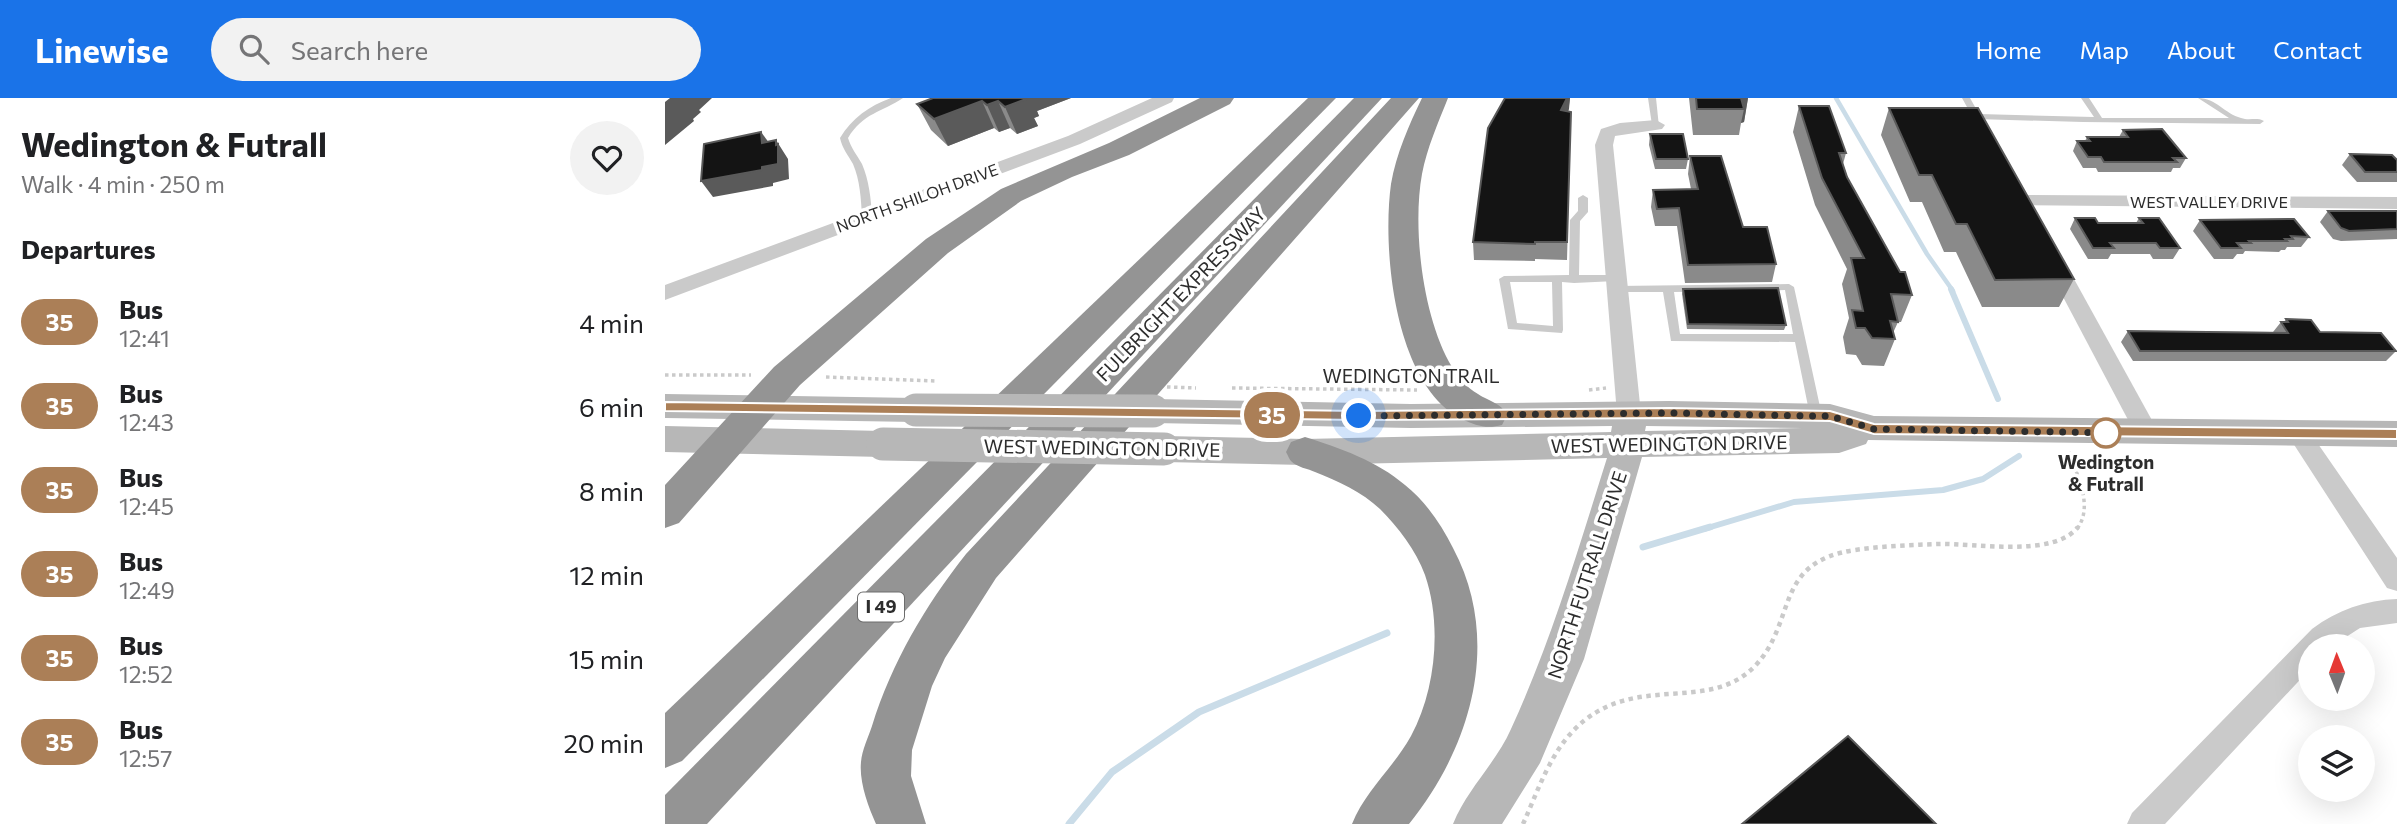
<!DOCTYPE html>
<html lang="en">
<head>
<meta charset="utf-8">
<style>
	:root { --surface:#fff; --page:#f2f2f2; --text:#202124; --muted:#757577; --accent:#1a73e8 }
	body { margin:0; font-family:Commissioner,sans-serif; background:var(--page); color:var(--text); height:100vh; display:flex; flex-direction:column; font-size:26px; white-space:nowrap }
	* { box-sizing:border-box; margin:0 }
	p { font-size:23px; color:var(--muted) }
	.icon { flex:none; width:38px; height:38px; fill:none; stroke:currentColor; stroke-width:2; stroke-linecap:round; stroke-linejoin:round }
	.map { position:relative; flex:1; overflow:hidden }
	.details { display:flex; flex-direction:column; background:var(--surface); width:665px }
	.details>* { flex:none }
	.badge { padding:0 14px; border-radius:23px; font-size:24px; line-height:46px }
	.needle { width:46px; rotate:359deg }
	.fabs { position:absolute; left:1633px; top:536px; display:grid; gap:14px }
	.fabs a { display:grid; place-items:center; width:77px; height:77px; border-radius:50%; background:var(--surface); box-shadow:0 7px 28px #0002; font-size:35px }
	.you { position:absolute; width:35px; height:35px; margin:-18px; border:5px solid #fff; border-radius:50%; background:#1a73e8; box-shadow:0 0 0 10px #1a73e833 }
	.map>.badge { position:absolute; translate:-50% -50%; box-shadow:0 0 0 4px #fff }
	h2 { padding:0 21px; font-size:26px; line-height:63px }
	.round { display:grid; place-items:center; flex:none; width:74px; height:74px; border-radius:37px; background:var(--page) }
	.head { display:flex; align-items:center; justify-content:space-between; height:119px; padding:0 21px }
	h1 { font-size:33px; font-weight:700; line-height:52px }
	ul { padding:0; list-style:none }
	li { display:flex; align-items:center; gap:21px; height:84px; padding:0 21px }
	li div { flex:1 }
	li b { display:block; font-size:26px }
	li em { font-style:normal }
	li .badge { min-width:77px; font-weight:700; text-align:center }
	header { display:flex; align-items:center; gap:42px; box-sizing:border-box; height:98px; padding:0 35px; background:var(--accent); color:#fff }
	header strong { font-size:33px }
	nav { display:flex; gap:38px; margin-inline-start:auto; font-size:24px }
	.search { width:490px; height:63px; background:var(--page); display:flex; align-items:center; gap:18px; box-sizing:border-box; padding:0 24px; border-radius:38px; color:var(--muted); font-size:26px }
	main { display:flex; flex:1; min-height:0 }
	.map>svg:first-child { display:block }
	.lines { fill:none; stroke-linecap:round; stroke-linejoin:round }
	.stream-far2 { stroke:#cadce8; stroke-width:4.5 }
	.stream-far1 { stroke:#cadce8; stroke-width:6 }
	.stream { stroke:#cadce8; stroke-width:7 }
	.path-far1 { stroke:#cacaca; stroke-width:3.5; stroke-dasharray:3.5 3.5; stroke-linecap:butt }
	.path { stroke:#cacaca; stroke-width:4.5; stroke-dasharray:4.5 4.5; stroke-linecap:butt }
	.service { fill:#cacaca; fill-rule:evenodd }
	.minor { fill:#cacaca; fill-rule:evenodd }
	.secondary { fill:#b7b7b7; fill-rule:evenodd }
	.motorway { fill:#949494; fill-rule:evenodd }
	.path-bridge { stroke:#cacaca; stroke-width:3.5; stroke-dasharray:3.5 3.5; stroke-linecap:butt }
	.secondary-bridge { stroke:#b7b7b7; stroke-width:33 }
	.wall { fill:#8a8a8a }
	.shaded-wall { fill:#5a5a5a }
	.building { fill:#141414; stroke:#5a5a5a; stroke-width:2 }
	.line { fill:#ab7f57; stroke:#fff; stroke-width:2 }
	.walk { stroke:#2d2d2d; stroke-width:7; stroke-dasharray:0 12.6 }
	.stop-dot { fill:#fff; stroke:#ab7f57; stroke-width:3.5 }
	.labels { text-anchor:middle; stroke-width:7; stroke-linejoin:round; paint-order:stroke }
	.far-street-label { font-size:16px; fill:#2d2d2d; stroke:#fff }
	.shield { fill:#fff; stroke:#6c6c6c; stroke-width:2 }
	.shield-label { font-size:18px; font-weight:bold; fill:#2d2d2d }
	.street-label { font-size:19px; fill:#2d2d2d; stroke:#fff }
	.stop-label { font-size:19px; font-weight:bold; fill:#2d2d2d; stroke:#fff }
</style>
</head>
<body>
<header>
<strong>Linewise</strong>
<div class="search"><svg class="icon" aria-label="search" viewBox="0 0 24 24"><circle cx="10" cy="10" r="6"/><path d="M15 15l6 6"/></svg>Search here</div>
<nav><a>Home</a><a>Map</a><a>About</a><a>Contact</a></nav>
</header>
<main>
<section class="details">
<div class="head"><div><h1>Wedington &amp; Futrall</h1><p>Walk · 4 min · 250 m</p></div><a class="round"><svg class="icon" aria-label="heart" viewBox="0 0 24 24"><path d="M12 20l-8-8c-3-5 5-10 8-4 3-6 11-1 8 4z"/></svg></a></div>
<h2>Departures</h2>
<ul>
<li><span class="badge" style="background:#ab7f57;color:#fff">35</span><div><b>Bus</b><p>12:41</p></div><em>4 min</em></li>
<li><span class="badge" style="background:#ab7f57;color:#fff">35</span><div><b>Bus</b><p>12:43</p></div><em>6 min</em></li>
<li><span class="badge" style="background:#ab7f57;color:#fff">35</span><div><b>Bus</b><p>12:45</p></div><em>8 min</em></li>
<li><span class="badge" style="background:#ab7f57;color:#fff">35</span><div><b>Bus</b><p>12:49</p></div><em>12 min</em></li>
<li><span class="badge" style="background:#ab7f57;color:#fff">35</span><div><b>Bus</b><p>12:52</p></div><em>15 min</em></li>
<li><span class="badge" style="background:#ab7f57;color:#fff">35</span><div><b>Bus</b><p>12:57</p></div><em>20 min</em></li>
</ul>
</section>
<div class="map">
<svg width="1732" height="726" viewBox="0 0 1732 726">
	<rect width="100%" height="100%" fill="#fff"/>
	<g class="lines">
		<!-- stream-far2 -->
		<polyline class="stream-far2" points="1171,0 1262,156 1288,193"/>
		<!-- stream-far1 -->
		<g class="stream-far1">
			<polyline points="1286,191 1333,301"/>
			<polyline points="1039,431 1129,404 1278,392 1318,381 1354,358"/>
		</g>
		<!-- stream -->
		<g class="stream">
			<polyline points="978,449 1045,429"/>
			<polyline points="404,726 447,674 534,614 722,535"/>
		</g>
		<!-- path-far1 -->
		<g class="path-far1">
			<polyline points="0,277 86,277"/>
			<polyline points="161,279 272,283"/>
			<polyline points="567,290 752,292"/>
			<polyline points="924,292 941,290"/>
			<path d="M1404 354C1412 378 1429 408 1412 431"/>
		</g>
		<!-- path -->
		<path class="path" d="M858 726C872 695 884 658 908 633 966 572 1041 617 1089 569 1133 524 1107 464 1190 452 1218 448 1246 447 1274 446 1310 445 1389 460 1413 429"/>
		<!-- service -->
		<g class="service">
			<path d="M226 0H238C217 14 198 15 183 40 186 50 192 57 197 66 204 82 206 101 207 118L202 121 197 118C196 101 195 82 188 66 183 57 177 50 175 40 187 20 204 8 226 0Z"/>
			<polygon points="983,0 991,0 994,29 987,27"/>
			<path d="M1297 0H1305L1314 16 1429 19 1416 0H1424L1437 20H1564L1533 0C1551 0 1560 16 1576 20 1584 23 1592 19 1599 23L1595 26 1418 24 1311 21 1307 18Z"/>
			<path d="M918 97 923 100V114L915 123 914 177H951L956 180 951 183 909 185 897 184 898 232 897 235 843 231 834 181 839 178 904 177 905 122 913 113V100ZM845 184H887L888 228 852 225Z"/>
			<path d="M1124 186 1129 189 1157 318 1151 322 1145 318 1130 244 1006 243 998 194H952L947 191 952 188ZM1120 192 1128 236H1015L1009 194Z"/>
		</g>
		<!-- minor -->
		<g class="minor">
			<polygon points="487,0 509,0 507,4 415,46 0,202 0,187 403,38"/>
			<polygon points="991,22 1000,27 997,31 950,38 948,47 976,316 972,322 964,325 956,322 952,316 930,47 936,31 955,25"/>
			<polygon points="1357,97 1732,99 1732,111 1350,107 1348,103"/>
			<polygon points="1388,155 1395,156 1398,161 1494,335 1490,341 1482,344 1474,341 1470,335 1378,161 1381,156"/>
			<polygon points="1634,327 1642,330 1732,460 1732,493 1722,490 1626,342 1622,336 1626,330"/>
			<path d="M1732 501V525L1695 530 1667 548H1645V571L1500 726H1462L1467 715 1647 531C1672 512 1701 502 1732 501Z"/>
		</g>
		<!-- secondary -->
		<g class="secondary">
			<polygon points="0,296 251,300 263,303 268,312 263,321 251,324 0,320"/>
			<path d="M488 301 746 306 1004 303 1165 306 1209 318 1732 323V349L1203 342 1201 346 1174 355 977 359 919 561 875 665 837 726H788C802 691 831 665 846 631 886 544 913 452 942 360L640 367 499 364 487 360 482 351 487 342 499 338 640 341 946 334 947 328 746 330 488 325 476 322 471 313 476 304ZM981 328 1138 330 980 333Z"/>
			<polygon points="0,328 218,333 230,337 235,346 230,355 218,359 0,354"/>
		</g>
		<!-- motorway -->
		<g class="motorway">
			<polygon points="535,0 569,0 565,6 464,57 407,79 356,103 283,155 135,287 14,425 0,430 0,387 109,269 261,141 336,91 444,45"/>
			<polygon points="643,0 671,0 17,663 0,670 0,615"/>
			<polygon points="689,0 717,0 42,726 0,726 0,697"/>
			<path d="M726 0H754L331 480 280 560 267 588 247 652 246 678 261 726H211C203 708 194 684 196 664 197 652 203 640 207 628 227 564 260 508 301 456Z"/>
			<path d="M757 0H783C773 25 762 50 757 76 747 131 758 221 787 269 794 280 802 290 813 296 825 304 835 304 842 317L837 327C822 331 811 328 797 321 729 287 717 151 726 86 731 56 744 27 757 0Z"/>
			<path d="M640 339C675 350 712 363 740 387 761 404 776 426 788 450 837 542 807 648 744 726H687C700 693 729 669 746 638 771 592 777 526 760 477 751 452 733 429 715 411 697 394 673 383 650 374 644 371 631 369 626 363 624 361 623 357 621 354L626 344Z"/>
		</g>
		<!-- path-bridge -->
		<polyline class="path-bridge" points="502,289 531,290"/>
		<!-- secondary-bridge -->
		<g class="secondary-bridge">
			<polyline points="251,312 488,313"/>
			<polyline points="218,346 499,351"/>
		</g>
	</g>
	<!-- wall -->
	<g class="wall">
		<polygon points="406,0 372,13 374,18 369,20 373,28 352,36 345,30 334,34 329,30 283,48 266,32 252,6"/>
		<polygon points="840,0 905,0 903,14 906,14 902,162 870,161 870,163 809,162 808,144"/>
		<polygon points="1024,0 1083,0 1079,24 1076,25 1074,37 1028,37"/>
		<polygon points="1134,8 1181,55 1178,66 1182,79 1247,197 1236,224 1233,224 1228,235 1230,241 1219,268 1197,267 1191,257 1181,256 1178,239 1184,220 1177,186 1182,171 1150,107 1128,34"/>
		<polygon points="1224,10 1409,181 1394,209 1317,209 1291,154 1279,154 1257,104 1245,104 1216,37"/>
		<polygon points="1458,32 1521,60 1515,70 1508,70 1506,74 1433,74 1431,70 1418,70 1408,53 1412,43 1420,43 1422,39 1454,39"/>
		<polygon points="985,36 1023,61 1021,71 990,71 984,47"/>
		<polygon points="1685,56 1732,62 1732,84 1692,84 1677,67"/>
		<polygon points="1025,58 1078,129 1111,166 1107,184 1020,185 1012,128 990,128 986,109 988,92 1026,91 1023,76"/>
		<polygon points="1663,113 1732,113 1732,141 1676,143 1668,141 1655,124"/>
		<polygon points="1410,120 1433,125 1471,125 1474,120 1515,150 1508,161 1488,161 1485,156 1446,156 1443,161 1423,161 1405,131"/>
		<polygon points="1535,122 1644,139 1636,149 1622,149 1620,152 1616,152 1614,154 1580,153 1578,156 1572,156 1568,161 1549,161 1528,133"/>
		<polygon points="1018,191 1121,227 1119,232 1022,231 1017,196"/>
		<polygon points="1621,221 1655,234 1731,253 1721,263 1468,263 1456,244 1463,233 1608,234 1616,224 1619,224"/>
	</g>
	<!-- shaded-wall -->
	<g class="shaded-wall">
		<polygon points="5,0 47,0 34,12 36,14 28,21 29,23 0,47 0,4"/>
		<polygon points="356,0 406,0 372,13 374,18 369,20 373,28 352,36 340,9"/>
		<polygon points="902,0 905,0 904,11 896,29 896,12"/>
		<polygon points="1076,0 1083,0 1079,24 1076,25 1079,11"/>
		<polygon points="317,3 329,30 283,48 269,21"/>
		<polygon points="333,3 345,30 334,34 322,7"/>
		<polygon points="96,34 107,49 97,45"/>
		<polygon points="111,42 123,61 124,81 108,85 108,88 48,99 36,83 97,69 111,47"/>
	</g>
	<!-- building -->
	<g class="building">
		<polygon points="268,0 360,0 361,1 340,9 333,3 322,7 317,3 269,21 252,6"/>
		<polygon points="840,0 902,0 896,12 906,14 902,144 870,144 870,146 808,144 823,30"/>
		<polygon points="1031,0 1076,0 1079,11 1032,11"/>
		<polygon points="1134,8 1164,8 1181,55 1174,55 1182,79 1235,174 1240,174 1247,197 1226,196 1233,224 1225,223 1230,241 1207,240 1200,230 1191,230 1187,212 1198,213 1186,160 1199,160 1157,80"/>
		<polygon points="1224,10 1313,10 1409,181 1330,182 1302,126 1291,126 1267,77 1254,77"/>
		<polygon points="1497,31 1521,60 1508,60 1512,64 1439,64 1436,59 1423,59 1412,43 1425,43 1422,39 1463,39 1458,32"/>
		<polygon points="96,34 97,45 111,42 111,47 113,46 113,66 97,69 97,72 36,83 39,46"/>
		<polygon points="985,36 1018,36 1023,61 991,61"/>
		<polygon points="1685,56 1727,57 1732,62 1732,74 1700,74"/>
		<polygon points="1025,58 1056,58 1078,129 1102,129 1111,166 1023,167 1014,110 992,111 988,92 1033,91"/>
		<polygon points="1663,113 1732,113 1732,131 1684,133 1676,130"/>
		<polygon points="1410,120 1430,120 1433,125 1478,125 1474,120 1494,120 1515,150 1495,150 1491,145 1445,145 1449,150 1428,150"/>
		<polygon points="1629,121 1644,139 1626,138 1628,141 1620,141 1622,143 1584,143 1586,145 1572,145 1576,150 1556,150 1535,122"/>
		<polygon points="1113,190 1121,227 1023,226 1018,191"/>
		<polygon points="1621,221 1646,222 1655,234 1716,235 1731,253 1475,253 1463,233 1623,235 1616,224 1623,224"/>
		<polygon points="1183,638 1271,726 1077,726"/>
	</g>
	<!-- line -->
	<polygon class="line" points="0,304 694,313 1004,310 1165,313 1209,326 1732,331 1732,341 1209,336 1165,323 1004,320 694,322 0,313"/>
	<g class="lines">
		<!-- walk -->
		<polyline class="walk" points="694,318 1004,315 1151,318 1165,318 1209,331 1454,335 1441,335"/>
	</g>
	<!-- markers -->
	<circle class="stop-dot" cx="1441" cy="335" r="14"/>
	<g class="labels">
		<!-- far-street labels -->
		<g class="far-street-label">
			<text transform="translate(252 100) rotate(-20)" y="6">NORTH SHILOH DRIVE</text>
			<text x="1544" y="110">WEST VALLEY DRIVE</text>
		</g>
		<!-- shield labels -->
		<rect class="shield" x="193" y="494.5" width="46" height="29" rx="5"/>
		<g class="shield-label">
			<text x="216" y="515">I 49</text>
		</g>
		<!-- street labels -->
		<g class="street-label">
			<text transform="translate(516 196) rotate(-46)" y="7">FULBRIGHT EXPRESSWAY</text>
			<text x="746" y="285">WEDINGTON TRAIL</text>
			<text transform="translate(1004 346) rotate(-1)" y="7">WEST WEDINGTON DRIVE</text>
			<text transform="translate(437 350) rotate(1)" y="7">WEST WEDINGTON DRIVE</text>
			<text transform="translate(922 477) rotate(-72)" y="7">NORTH FUTRALL DRIVE</text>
		</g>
		<!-- stop labels -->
		<g class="stop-label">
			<text x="1441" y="371">Wedington<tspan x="1441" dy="22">&amp; Futrall</tspan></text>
		</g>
	</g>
</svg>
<div class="fabs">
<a><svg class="needle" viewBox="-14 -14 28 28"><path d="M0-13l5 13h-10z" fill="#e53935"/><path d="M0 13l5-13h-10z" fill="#757577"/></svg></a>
<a><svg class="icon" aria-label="layers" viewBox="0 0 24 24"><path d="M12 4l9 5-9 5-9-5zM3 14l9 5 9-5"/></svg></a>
</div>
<div class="you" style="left:694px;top:318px"></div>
<b class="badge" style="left:607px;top:317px;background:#ab7f57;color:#fff">35</b>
</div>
</main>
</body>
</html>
